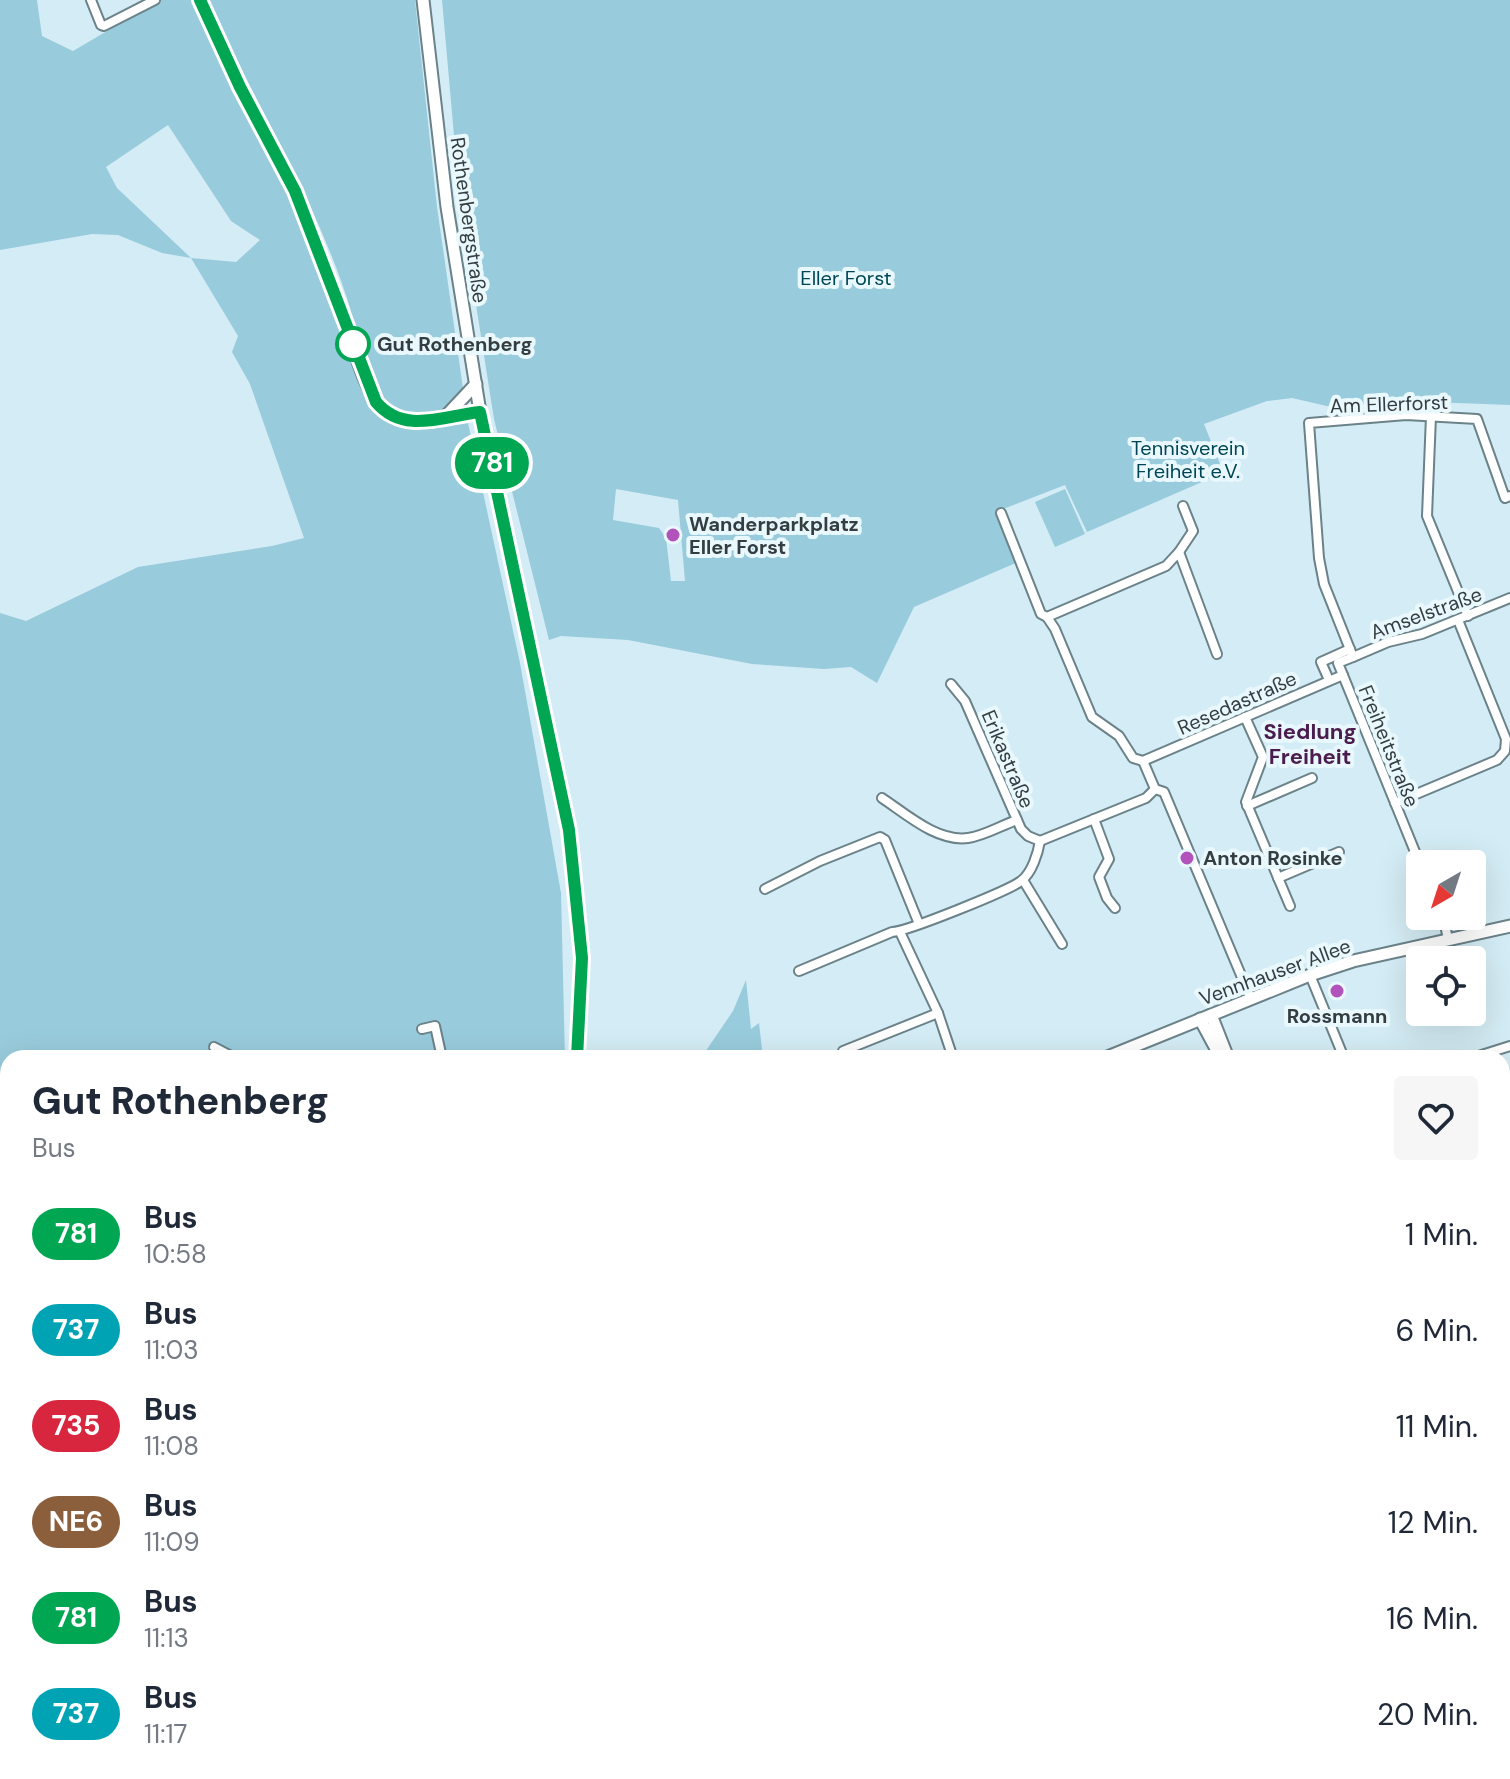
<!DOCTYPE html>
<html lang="de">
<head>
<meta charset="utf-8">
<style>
	:root { --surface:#fff; --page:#f6f6f7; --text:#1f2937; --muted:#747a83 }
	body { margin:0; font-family:"DM Sans",sans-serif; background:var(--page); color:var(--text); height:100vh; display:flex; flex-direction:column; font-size:30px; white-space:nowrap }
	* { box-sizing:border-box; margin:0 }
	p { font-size:26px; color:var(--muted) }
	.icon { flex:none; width:44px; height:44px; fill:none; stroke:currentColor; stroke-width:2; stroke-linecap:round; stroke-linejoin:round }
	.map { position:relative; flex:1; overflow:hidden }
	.details { position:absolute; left:0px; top:1050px; width:1510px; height:730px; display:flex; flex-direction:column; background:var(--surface); border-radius:24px 24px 0 0; box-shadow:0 8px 32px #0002 }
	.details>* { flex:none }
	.badge { padding:0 16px; border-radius:26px; font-size:28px; line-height:52px }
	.needle { width:52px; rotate:219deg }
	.buttons { position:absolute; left:1406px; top:850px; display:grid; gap:16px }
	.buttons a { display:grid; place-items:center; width:80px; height:80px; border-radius:8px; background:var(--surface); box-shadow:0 8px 32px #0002; font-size:40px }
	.map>.badge { position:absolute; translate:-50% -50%; box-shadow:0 0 0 4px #fff }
	.round { display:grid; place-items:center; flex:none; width:84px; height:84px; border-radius:8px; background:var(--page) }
	.overview { display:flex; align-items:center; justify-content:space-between; height:136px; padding:0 32px }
	h1 { font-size:38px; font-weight:800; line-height:60px }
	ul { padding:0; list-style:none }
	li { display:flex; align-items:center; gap:24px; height:96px; padding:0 32px }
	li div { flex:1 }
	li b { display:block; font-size:30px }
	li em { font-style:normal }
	li .badge { min-width:88px; font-weight:700; text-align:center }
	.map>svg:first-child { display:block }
	.green { fill:#98cbdc; fill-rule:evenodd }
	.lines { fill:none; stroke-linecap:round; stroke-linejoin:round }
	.river { stroke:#99b5e8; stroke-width:14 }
	.minor-casing { stroke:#6b8289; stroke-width:12 }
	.tertiary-casing { stroke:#6b8289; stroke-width:14 }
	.secondary-casing { stroke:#6b8289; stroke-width:15 }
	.minor { stroke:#fff; stroke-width:8 }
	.tertiary { stroke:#fff; stroke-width:10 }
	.secondary { stroke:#fff; stroke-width:11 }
	.tram { stroke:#85969d; stroke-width:2 }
	.rail { stroke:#85969d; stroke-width:2; stroke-dasharray:10 10; stroke-linecap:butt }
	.line-casing { stroke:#fff; stroke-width:18 }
	.line { stroke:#00a651; stroke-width:12 }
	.stop-dot { fill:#fff; stroke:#00a651; stroke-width:4 }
	.poi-dot { fill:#b252bb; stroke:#e9f8fd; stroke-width:3 }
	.labels { text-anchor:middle; stroke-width:8; stroke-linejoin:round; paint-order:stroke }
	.street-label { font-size:20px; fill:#343e41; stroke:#e9f8fd }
	.park-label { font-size:20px; fill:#014656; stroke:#e9f8fd }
	.stop-label { font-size:20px; font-weight:bold; fill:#343e41; stroke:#e9f8fd; text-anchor:start }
	.poi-label { font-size:20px; font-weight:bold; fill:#343e41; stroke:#e9f8fd; text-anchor:start }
	.neighbourhood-label { font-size:22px; font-weight:bold; fill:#4b1d4f; stroke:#e9f8fd }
</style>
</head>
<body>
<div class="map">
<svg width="1510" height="1779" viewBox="0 0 1510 1779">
	<rect width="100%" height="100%" fill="#d4ecf5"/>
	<!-- green -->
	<g class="green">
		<path d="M0 0H37L42 36 73 51 160 0H195L248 114 297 208 334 301 351 311C318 202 255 104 208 0H415L437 207 468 423 520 663 561 893 565 1058H8V1140L0 1134V613L26 621 138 567 272 546 304 538 250 384 232 352 238 336 191 258 162 253 118 235 92 234 0 250ZM168 125 231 221 260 240 236 262 191 258 117 188 106 167Z"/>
		<path d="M442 0H1510V405L1406 401 1331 407 1292 398 1267 401 1204 424 1220 464 1214 467 1218 475 1087 532 1065 485 998 511 1018 562 914 607 877 683 851 667 824 669 752 664 628 640 561 636 549 640 494 419 460 203ZM616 489 678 500 685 581H671L666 538 659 528 613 520Z"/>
		<polygon points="1065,489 1085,534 1055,547 1035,502"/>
		<polygon points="746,980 751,1029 759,1023 763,1058 701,1058 733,1011"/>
		<polygon points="0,1141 8,1148 8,1312 0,1322"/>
		<polygon points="8,1337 8,1440 0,1436 0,1346"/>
		<polygon points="0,1462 8,1465 8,1594 0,1594"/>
		<polygon points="443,1772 599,1772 607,1779 463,1779"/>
		<polygon points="1187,1772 1315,1772 1308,1779 1181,1779"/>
	</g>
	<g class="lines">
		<!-- river -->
		<g class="river">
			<polyline points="0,1455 8,1458"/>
			<polyline points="600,1772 608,1779"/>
		</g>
		<defs>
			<g id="minor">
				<polyline points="91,0 101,25 104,26 155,0"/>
				<polyline points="1431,416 1427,516 1468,616"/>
				<polyline points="1001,513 1041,614 1047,617 1055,629 1092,717 1119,736 1133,758 1143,761 1155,789 1164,792 1251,999"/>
				<polyline points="1179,552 1193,531 1183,506"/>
				<polyline points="1047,617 1166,566 1179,552 1217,654"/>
				<polyline points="1353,657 1388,642 1422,634 1510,598"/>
				<polyline points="1329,680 1321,662 1350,649"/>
				<polyline points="951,684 965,701 1021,829 1028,836 1040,841"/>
				<polyline points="1245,717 1263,757 1246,802 1290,906"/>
				<polyline points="1143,761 1343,675"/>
				<path d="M882 798C906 814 937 842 968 838 984 836 1002 825 1017 820"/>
				<polyline points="1395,803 1497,760 1505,751 1506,739 1458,620"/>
				<polyline points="1247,806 1312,778"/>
				<polyline points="1094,819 1109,859 1099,877 1107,898 1115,908"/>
				<polyline points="1040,841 1146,798 1155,789"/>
				<polyline points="1420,864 1338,663 1353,657 1324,584 1319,558 1309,423 1406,415 1477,419 1505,498 1510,496"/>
				<polyline points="1278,878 1339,852"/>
				<polyline points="1023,880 1062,944"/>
				<polyline points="765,889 820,861 880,837 885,840 919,924"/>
				<polyline points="1443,916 1448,939"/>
				<polyline points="900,932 938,1013 953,1058"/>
				<path d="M799 971 892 932C906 932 1010 890 1021 881 1032 873 1038 853 1040 841"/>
				<polyline points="1310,975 1344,1058"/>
				<polyline points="422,1029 435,1026 442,1058"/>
				<polyline points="214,1047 235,1058"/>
				<polyline points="843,1051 938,1013"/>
				<polyline points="1472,1058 1510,1046"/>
				<polyline points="1502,1172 1510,1163"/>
				<polyline points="1502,1312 1510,1316"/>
				<polyline points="1502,1649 1510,1642"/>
				<polyline points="1502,1703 1505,1706 1510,1701"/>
				<polyline points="245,1772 253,1779"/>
				<polyline points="381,1772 392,1779"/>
				<polyline points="927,1772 930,1779"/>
				<polyline points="1493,1772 1499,1779"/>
				<polyline points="365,1779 371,1772"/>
				<polyline points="901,1779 909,1772"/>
				<polyline points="1033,1779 1041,1772"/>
				<polyline points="1170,1779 1176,1772"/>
				<polyline points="1399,1779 1404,1772"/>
			</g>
			<path id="tertiary" d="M200 0C227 67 264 127 295 192 313 231 327 272 342 312 352 341 364 399 390 416 411 429 457 414 480 412"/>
			<g id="secondary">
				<polyline points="423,0 447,207 480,412 569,830 582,958 577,1058"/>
				<polyline points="446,416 476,384"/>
				<polyline points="1211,1015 1228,1058"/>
				<polyline points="1200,1019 1221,1058"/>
				<polyline points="1105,1058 1310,975 1353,961 1510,926"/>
				<polyline points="1502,1524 1510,1533"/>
				<polyline points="1502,1537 1510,1546"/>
				<polyline points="0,1606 8,1604"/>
				<polyline points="0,1698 8,1701"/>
				<polyline points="114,1772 123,1779"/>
			</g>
		</defs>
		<!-- minor casing -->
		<use href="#minor" class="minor-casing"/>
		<!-- tertiary casing -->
		<use href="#tertiary" class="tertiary-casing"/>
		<!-- secondary casing -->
		<use href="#secondary" class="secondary-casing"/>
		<!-- minor -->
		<use href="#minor" class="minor"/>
		<!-- tertiary -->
		<use href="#tertiary" class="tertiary"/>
		<!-- secondary -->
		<use href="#secondary" class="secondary"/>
		<!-- tram -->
		<g class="tram">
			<polyline points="0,1745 8,1741"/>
			<polyline points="91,1772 101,1779"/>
		</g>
		<!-- rail -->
		<g class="rail">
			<polyline points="0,1637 8,1643"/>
			<polyline points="0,1658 8,1662"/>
			<polyline points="196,1772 207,1779"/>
		</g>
	</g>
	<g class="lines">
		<defs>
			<path id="line" d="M200 0 240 87 295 191 376 402C404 435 443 416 480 412L569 830 582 958 577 1058"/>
		</defs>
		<!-- line casing -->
		<use href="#line" class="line-casing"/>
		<!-- line -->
		<use href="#line" class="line"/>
	</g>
	<!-- markers -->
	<circle class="stop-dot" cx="353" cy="344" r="16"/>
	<g class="poi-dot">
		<circle cx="673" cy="535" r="8"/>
		<circle cx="1187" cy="858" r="8"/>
		<circle cx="1337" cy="991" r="8"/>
	</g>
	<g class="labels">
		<!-- street labels -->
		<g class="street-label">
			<text transform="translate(469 220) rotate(82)" y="7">Rothenbergstraße</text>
			<text transform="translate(1389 404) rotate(-2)" y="7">Am Ellerforst</text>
			<text transform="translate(1426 613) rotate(-20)" y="7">Amselstraße</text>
			<text transform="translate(1237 703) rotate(-24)" y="7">Resedastraße</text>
			<text transform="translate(1389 746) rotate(68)" y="7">Freiheitstraße</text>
			<text transform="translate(1008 759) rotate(67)" y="7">Erikastraße</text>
			<text transform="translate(1275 972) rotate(-20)" y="7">Vennhauser Allee</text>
		</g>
		<!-- park labels -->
		<g class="park-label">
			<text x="846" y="285">Eller Forst</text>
			<text x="1188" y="455">Tennisverein<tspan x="1188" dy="23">Freiheit e.V.</tspan></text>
		</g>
		<!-- stop labels -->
		<g class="stop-label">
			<text x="377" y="351">Gut Rothenberg</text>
		</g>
		<!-- poi labels -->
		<g class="poi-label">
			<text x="689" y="531">Wanderparkplatz<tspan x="689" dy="23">Eller Forst</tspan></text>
			<text x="1203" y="865">Anton Rosinke</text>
			<text x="1337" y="1023" text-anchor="middle">Rossmann</text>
		</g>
		<!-- neighbourhood labels -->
		<g class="neighbourhood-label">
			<text x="1310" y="739">Siedlung<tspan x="1310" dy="25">Freiheit</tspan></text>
		</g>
	</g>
</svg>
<div class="buttons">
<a><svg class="needle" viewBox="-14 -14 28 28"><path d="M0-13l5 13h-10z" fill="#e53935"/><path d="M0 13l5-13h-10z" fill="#747a83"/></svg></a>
<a><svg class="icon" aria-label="locate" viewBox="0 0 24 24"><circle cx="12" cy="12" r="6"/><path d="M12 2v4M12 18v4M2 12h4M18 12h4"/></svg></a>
</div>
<b class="badge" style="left:492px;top:463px;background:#00a651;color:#fff">781</b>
<section class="details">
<div class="overview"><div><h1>Gut Rothenberg</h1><p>Bus</p></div><a class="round"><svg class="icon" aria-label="heart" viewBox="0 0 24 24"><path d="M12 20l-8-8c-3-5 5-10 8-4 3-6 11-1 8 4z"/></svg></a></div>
<ul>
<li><span class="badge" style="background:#00a651;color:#fff">781</span><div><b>Bus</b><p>10:58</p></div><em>1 Min.</em></li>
<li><span class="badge" style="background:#00a3b4;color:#fff">737</span><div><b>Bus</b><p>11:03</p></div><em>6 Min.</em></li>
<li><span class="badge" style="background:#d7263d;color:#fff">735</span><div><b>Bus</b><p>11:08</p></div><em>11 Min.</em></li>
<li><span class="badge" style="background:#8b5e3c;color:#fff">NE6</span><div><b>Bus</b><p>11:09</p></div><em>12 Min.</em></li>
<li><span class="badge" style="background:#00a651;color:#fff">781</span><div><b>Bus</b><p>11:13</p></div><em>16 Min.</em></li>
<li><span class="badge" style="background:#00a3b4;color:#fff">737</span><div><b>Bus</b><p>11:17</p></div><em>20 Min.</em></li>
</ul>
</section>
</div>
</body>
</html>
